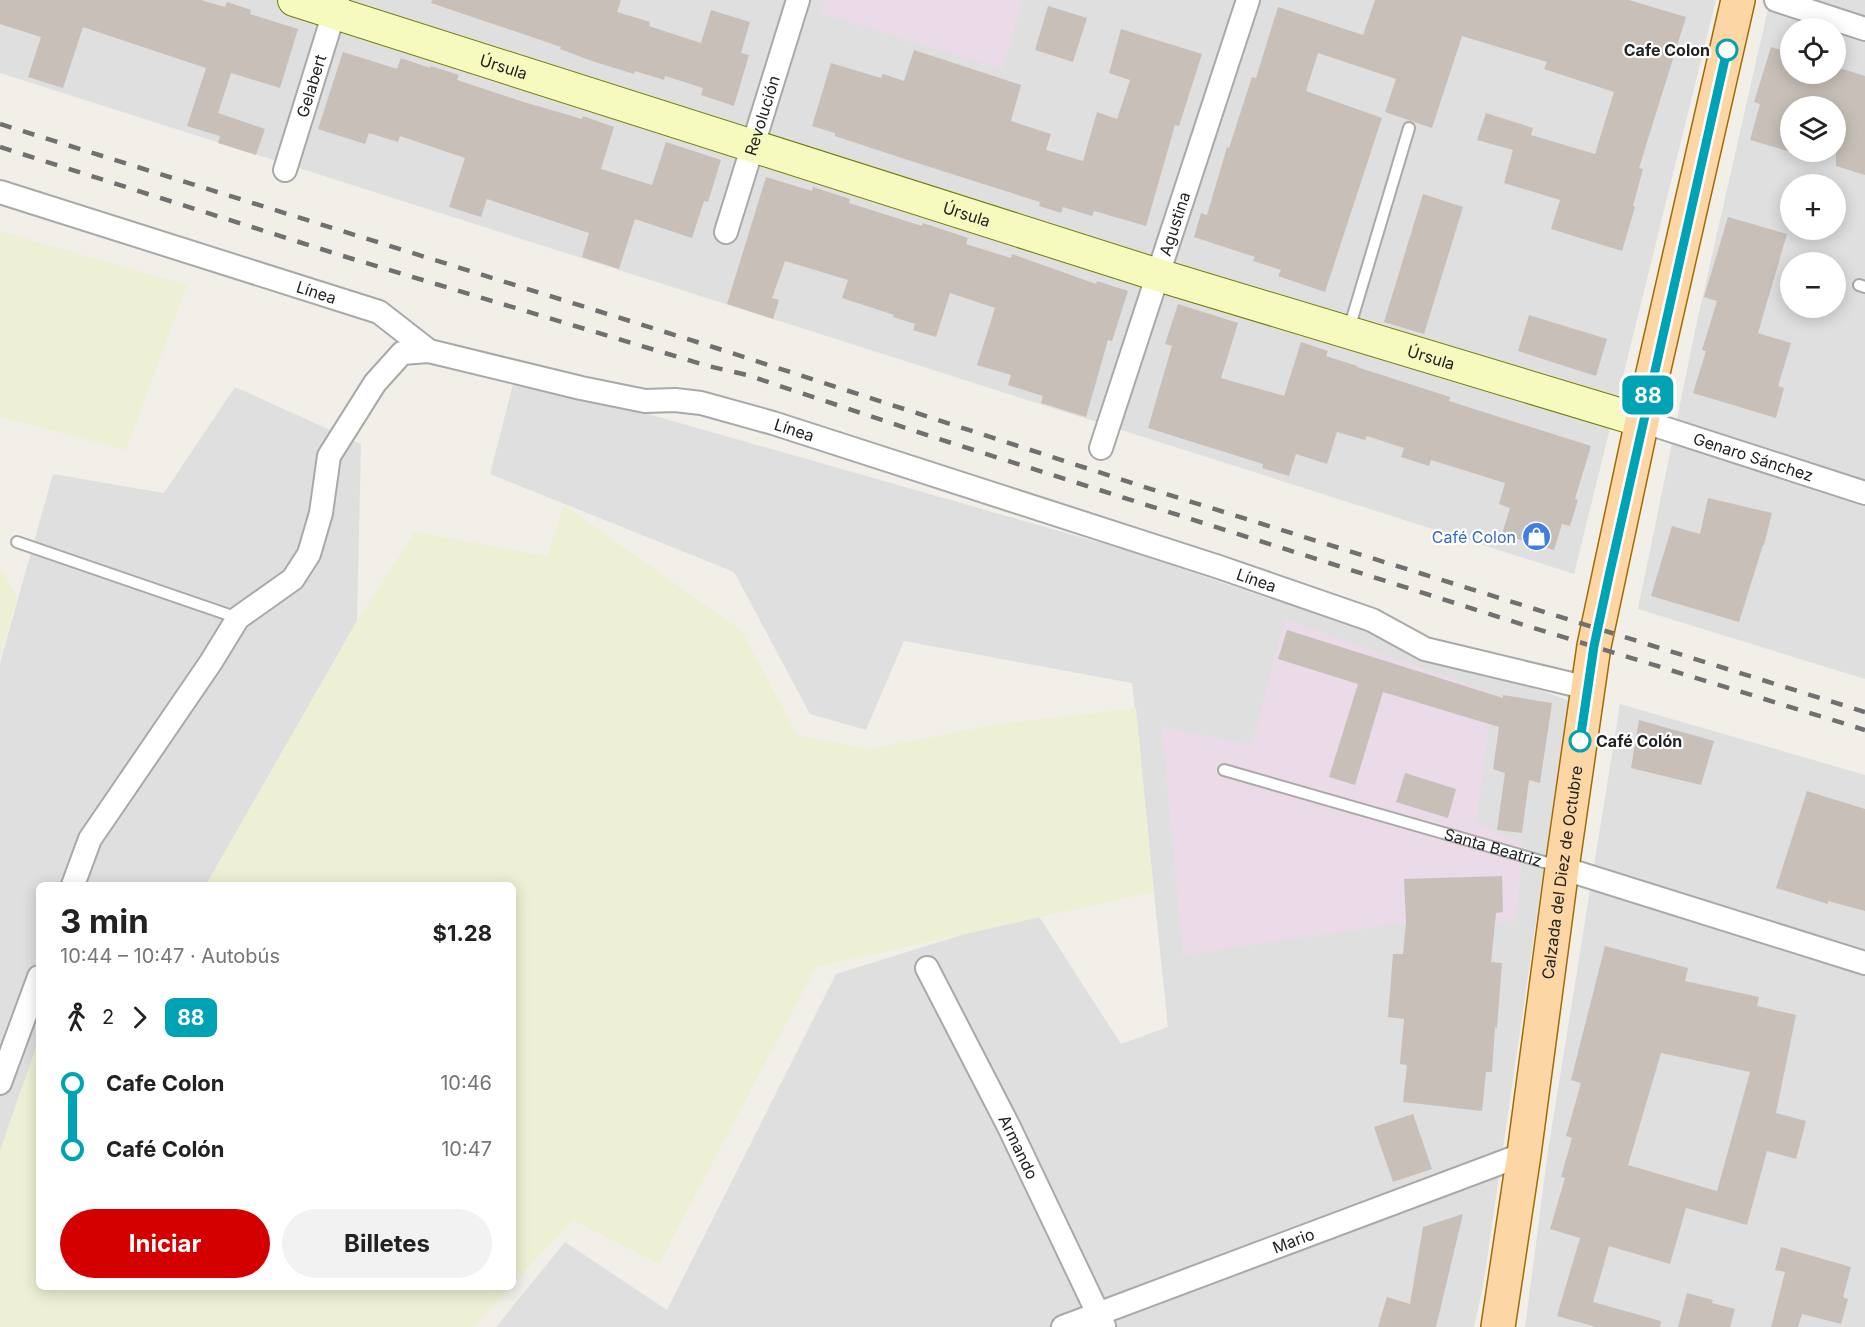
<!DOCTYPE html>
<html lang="es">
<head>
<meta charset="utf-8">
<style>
	:root { --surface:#fff; --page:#f2f2f2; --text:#222; --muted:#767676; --accent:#d40000 }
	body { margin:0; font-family:Inter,sans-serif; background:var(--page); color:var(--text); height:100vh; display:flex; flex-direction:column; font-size:22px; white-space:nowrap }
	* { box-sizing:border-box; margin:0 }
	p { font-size:20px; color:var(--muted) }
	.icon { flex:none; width:33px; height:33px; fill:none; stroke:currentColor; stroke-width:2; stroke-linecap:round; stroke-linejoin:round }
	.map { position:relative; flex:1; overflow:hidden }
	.sheet { position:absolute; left:36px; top:882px; width:480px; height:408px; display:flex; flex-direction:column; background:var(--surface); border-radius:9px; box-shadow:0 3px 15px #0003 }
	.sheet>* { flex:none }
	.badge { padding:0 12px; border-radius:9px; font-size:21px; line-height:39px }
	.controls { position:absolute; left:1780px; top:18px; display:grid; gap:12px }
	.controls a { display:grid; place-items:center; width:66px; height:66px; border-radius:50%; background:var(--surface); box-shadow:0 3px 15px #0003; font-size:30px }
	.map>.badge { position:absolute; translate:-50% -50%; box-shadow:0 0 0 3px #fff }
	.legs { display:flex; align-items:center; gap:9px; height:66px; padding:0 24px; font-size:20px }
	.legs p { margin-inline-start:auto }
	.summary { display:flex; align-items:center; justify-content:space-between; height:102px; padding:0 24px }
	h1 { font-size:33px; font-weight:700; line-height:45px }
	.cta { display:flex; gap:12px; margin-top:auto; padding:12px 24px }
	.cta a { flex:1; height:69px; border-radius:36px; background:var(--accent); color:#fff; font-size:24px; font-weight:700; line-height:69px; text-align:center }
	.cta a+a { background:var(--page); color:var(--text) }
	ul { padding:0 24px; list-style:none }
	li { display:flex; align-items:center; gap:21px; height:66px; font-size:22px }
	li i { display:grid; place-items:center; width:9px; height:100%; margin:0 8px; background:currentColor }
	li i::after { content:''; width:15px; height:15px; margin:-8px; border:4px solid; border-radius:50%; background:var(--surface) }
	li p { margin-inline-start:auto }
	li:first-child i { background:linear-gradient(#0000 50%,currentColor 0) }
	li:last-child i { background:linear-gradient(currentColor 50%,#0000 0) }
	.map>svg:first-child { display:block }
	.residential { fill:#e0dfdf; fill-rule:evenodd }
	.industrial { fill:#ebdbe8 }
	.farmland { fill:#eef0d5 }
	.building { fill:#c7bfb8; fill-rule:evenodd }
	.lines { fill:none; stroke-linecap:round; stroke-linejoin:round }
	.lane-casing { stroke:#a9a9a9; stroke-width:14 }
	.street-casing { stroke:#a9a9a9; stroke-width:26 }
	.secondary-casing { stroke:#707d05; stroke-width:34 }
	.primary-casing { stroke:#a06b00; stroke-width:36 }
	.lane { stroke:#fff; stroke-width:10 }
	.street { stroke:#fff; stroke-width:22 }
	.secondary { stroke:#f7fabf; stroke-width:32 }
	.primary { stroke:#fcd6a4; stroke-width:33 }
	.rail { stroke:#707070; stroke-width:4.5; stroke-dasharray:12 12; stroke-linecap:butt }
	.line-1-casing { stroke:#fff; stroke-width:14 }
	.line-1 { stroke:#00a3b4; stroke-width:9 }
	.stop-1-dot { fill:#fff; stroke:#00a3b4; stroke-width:3 }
	.labels { text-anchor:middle; stroke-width:4.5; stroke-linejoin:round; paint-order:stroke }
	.stop-label { font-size:16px; font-weight:bold; fill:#222; stroke:#fff; text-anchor:end }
	.street-label { font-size:16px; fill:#222; stroke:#fff }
	.shop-label { font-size:16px; fill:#366cbe; stroke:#fff; text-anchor:end }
</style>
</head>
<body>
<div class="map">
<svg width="1865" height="1327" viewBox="0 0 1865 1327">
	<rect width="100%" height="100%" fill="#f2efe9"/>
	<!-- residential -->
	<g class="residential">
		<polygon points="0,0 1716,0 1574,574 0,73"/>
		<path d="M1770 0H1865V679L1638 609 1696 326ZM1791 28H1836V74H1791ZM1791 106H1836V152H1791ZM1791 184H1836V230H1791ZM1791 262H1836V308H1791Z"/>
		<polygon points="515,376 1126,550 1568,700 1483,1287 1474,1327 496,1327 565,1242 667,1310 836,974 1036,912 1121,1044 1168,1027 1132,683 904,641 866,730 810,714 734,572 490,474"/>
		<polygon points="235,387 361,444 357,621 206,885 39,885 39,1039 0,1151 0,663 53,474 164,493"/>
		<polygon points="1620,704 1865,775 1865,1327 1525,1327 1548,1151"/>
	</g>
	<!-- industrial -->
	<g class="industrial">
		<polygon points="825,0 1022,0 1002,69 821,13"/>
		<polygon points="1285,619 1493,694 1476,823 1524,844 1515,921 1392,924 1183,955 1162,727 1252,745"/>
	</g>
	<!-- farmland -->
	<g class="farmland">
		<polygon points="0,231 187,285 126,450 0,417"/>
		<polygon points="564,505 742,631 797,735 869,749 998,724 1136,708 1154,892 816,967 659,1264 573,1220 513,1284 513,885 206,885 357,621 415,532 547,556"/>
		<polygon points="0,567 17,597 0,659"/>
		<polygon points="39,1039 39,1287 511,1287 474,1327 0,1327 0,1151"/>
	</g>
	<!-- building -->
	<g class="building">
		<polygon points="0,0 201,0 225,7 227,2 251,10 250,14 298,29 280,88 231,73 218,113 265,129 256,155 218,143 220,136 187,126 206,68 83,27 63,88 28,77 41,37 0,24"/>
		<polygon points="432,0 621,0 617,12 650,22 649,26 701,43 711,10 750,22 741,53 749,55 734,106 701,95 703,88 665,76 664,80 635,71 634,74 592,61 560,49 561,47 431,3"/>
		<polygon points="1375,0 1629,0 1686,17 1639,168 1643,169 1633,206 1635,207 1622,251 1551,229 1560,200 1504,183 1513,150 1477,140 1486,113 1533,128 1531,135 1595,154 1614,92 1544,69 1547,62 1462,36 1432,128 1385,112 1396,79 1318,53 1306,91 1382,118 1325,292 1278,276 1281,270 1253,261 1255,257 1194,237 1201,213 1207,215 1227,147 1229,148 1252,77 1256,78 1278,7 1363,35"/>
		<polygon points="1048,6 1087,18 1073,62 1035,50"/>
		<polygon points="1121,29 1202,54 1179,126 1175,125 1146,226 1094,211 1092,216 1063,207 1061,213 1039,206 1040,202 914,162 835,136 835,133 812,126 831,63 881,78 883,74 904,81 914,50 1021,85 1011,121 1051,134 1046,150 1083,161 1097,112 1117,119 1130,80 1109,73"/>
		<polygon points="1771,47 1791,53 1791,74 1836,74 1836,67 1865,76 1865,175 1836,166 1836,106 1791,106 1791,152 1750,140 1760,104 1754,102"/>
		<polygon points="343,52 397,69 401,58 430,68 431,66 459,75 457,80 527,103 582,119 583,116 614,127 601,169 652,185 666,142 721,160 708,202 704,201 692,238 635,219 619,269 582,257 589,233 487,199 481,217 449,207 465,158 400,136 398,142 369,133 365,144 318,129"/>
		<polygon points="766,177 812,191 813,187 850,199 849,203 922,226 923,223 968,238 966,244 1011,258 1012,254 1096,284 1097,281 1128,291 1112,341 1108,340 1086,417 1041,403 1043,396 1008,385 1011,375 977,365 995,308 950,293 936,337 913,330 915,324 893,317 894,315 842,298 848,280 785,261 772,298 779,300 773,319 727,304"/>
		<polygon points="1423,194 1463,207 1424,334 1384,322"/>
		<polygon points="1728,217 1787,234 1758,333 1791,343 1778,386 1784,388 1776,418 1693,393 1706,351 1702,350 1717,301 1704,297"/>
		<polygon points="1178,304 1238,323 1221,378 1284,396 1301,342 1328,351 1326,356 1357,366 1357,367 1450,397 1449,401 1591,446 1575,499 1578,500 1570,526 1562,524 1554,550 1502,534 1510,508 1499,504 1505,483 1431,460 1429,466 1401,457 1404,448 1367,436 1365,440 1337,432 1327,464 1296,454 1289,476 1262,468 1263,464 1148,428 1172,346 1165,344"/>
		<polygon points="1529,315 1607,339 1596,376 1518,351"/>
		<polygon points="1708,498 1772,513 1764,545 1763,545 1739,622 1651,596 1672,526 1700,534"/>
		<polygon points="1287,630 1503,698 1503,695 1552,703 1540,783 1529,780 1522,833 1497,830 1505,773 1493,769 1499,727 1383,692 1355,785 1329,777 1358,684 1278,659"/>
		<polygon points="1639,720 1714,741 1701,785 1631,768"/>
		<polygon points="1405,773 1456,789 1448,818 1396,802"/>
		<polygon points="1807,791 1865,809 1865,911 1828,901 1828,904 1776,888"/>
		<polygon points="1502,876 1503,912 1496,913 1491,962 1502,963 1497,1028 1495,1027 1492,1072 1486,1072 1482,1111 1403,1102 1407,1065 1400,1064 1404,1019 1388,1017 1393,954 1403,954 1406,922 1404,879"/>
		<path d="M1605 946 1688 968 1685 981 1759 997 1757 1006 1796 1015 1776 1113 1806 1121 1796 1159 1767 1151 1747 1225 1686 1208 1670 1264 1609 1246 1593 1302 1661 1321 1660 1327H1596L1557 1316 1580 1238 1550 1229 1565 1178 1561 1177 1572 1138 1566 1136 1581 1083 1571 1080ZM1661 1053 1750 1072 1717 1191 1628 1165Z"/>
		<polygon points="1413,1114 1432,1169 1393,1182 1374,1127"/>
		<polygon points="1463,1214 1436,1327 1378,1327 1387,1297 1410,1304 1423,1227"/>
		<polygon points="1781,1247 1851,1267 1843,1297 1848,1299 1841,1324 1802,1314 1798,1327 1771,1327 1785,1272 1775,1270"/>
		<polygon points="1687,1293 1713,1300 1712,1303 1735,1309 1730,1327 1678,1327"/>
	</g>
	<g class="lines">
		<defs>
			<g id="lane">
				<polyline points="1859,285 1865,287"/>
				<polyline points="1349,329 1409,128"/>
				<polyline points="17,542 238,618"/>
				<path id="s1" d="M1224 770 1558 866"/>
			</g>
			<g id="street">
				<polyline points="1776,0 1865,29"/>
				<path id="s2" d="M285 170 338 0"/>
				<path id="s3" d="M0 192 379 312 429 351 581 388 645 401 675 400 701 403 773 423 1219 567 1372 620 1425 649 1588 688"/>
				<path id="s4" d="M726 232 798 0"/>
				<path id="s5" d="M1642 421 1865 493"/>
				<path id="s6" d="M1101 448 1248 0"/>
				<polyline points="1562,868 1865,963"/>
				<polyline points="73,885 90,839 211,662 238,618 293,579 309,554 321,513 329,456 375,383 402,353 429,351"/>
				<path id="s7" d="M927 968 1009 1127 1104 1326"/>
				<polyline points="0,1083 39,977"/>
				<path id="s8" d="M1063 1327 1524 1154"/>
			</g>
			<g id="secondary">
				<path id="s9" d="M294 0 1158 275 1642 421"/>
			</g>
			<g id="primary">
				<path id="s10" d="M1498 1327 1524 1154 1562 868 1594 646 1642 421 1738 0"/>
			</g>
		</defs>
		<!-- lane casing -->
		<use href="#lane" class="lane-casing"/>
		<!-- street casing -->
		<use href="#street" class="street-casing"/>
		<!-- secondary casing -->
		<use href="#secondary" class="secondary-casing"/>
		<!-- primary casing -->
		<use href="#primary" class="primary-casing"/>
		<!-- lane -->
		<use href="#lane" class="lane"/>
		<!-- street -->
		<use href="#street" class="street"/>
		<!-- secondary -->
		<use href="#secondary" class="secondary"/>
		<!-- primary -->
		<use href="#primary" class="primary"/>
		<!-- rail -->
		<g class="rail">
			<polyline points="0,124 713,347 1163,493 1865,712"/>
			<polyline points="0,147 343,256 708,366 747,375 936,438 1524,625 1865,730"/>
		</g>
	</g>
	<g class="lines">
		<defs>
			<polyline id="line-1" points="1580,741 1594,646 1609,576 1727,50"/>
		</defs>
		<!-- line-1 casing -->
		<use href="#line-1" class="line-1-casing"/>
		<!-- line-1 -->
		<use href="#line-1" class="line-1"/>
	</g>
	<!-- icons -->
	<defs>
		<symbol id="shop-disc" viewBox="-11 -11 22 22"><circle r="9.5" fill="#3f7fe0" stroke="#fff"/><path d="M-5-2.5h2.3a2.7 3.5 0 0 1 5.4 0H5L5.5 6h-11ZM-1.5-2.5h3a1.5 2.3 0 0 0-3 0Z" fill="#fff"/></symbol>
	</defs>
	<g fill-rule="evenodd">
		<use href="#shop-disc" x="1520" y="520" width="33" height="33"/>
	</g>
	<!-- markers -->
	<g class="stop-1-dot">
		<circle cx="1727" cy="50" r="10"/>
		<circle cx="1580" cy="741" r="10"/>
	</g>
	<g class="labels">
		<!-- stop labels -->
		<g class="stop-label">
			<text x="1710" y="56">Cafe Colon</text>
			<text x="1596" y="747" text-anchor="start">Café Colón</text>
		</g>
		<!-- street labels -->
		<g class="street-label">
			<text dy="6" stroke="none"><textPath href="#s9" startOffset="220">Úrsula</textPath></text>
			<text dy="6" stroke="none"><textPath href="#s2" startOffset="88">Gelabert</textPath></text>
			<text dy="6" stroke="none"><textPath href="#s4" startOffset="122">Revolución</textPath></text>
			<text dy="6" stroke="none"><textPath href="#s9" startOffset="706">Úrsula</textPath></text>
			<text dy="6" stroke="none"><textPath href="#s6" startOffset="236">Agustina</textPath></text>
			<text dy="6" stroke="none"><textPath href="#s3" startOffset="332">Línea</textPath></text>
			<text dy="6" stroke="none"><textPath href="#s9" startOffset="1192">Úrsula</textPath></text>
			<text dy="6" stroke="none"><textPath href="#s3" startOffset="836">Línea</textPath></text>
			<text dy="6" stroke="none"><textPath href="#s5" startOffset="117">Genaro Sánchez</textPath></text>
			<text dy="6" stroke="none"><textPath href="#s3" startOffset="1322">Línea</textPath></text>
			<text dy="6" stroke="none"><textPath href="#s1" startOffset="280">Santa Beatriz</textPath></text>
			<text dy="6" stroke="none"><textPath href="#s10" startOffset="459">Calzada del Diez de Octubre</textPath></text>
			<text dy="6" stroke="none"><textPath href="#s7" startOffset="201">Armando</textPath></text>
			<text dy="6" stroke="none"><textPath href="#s8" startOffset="246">Mario</textPath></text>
		</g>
		<!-- shop labels -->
		<g class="shop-label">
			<text x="1516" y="543">Café Colon</text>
		</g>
	</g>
</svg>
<div class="controls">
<a><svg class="icon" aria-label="locate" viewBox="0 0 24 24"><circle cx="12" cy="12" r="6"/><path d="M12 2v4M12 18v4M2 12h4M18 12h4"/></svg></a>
<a><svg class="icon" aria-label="layers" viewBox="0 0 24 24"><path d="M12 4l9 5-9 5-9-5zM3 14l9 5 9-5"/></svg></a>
<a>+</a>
<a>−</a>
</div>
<b class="badge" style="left:1648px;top:395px;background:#00a3b4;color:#fff">88</b>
<section class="sheet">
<div class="summary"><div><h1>3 min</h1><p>10:44 – 10:47 · Autobús</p></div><b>$1.28</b></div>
<div class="legs"><svg class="icon" aria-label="walk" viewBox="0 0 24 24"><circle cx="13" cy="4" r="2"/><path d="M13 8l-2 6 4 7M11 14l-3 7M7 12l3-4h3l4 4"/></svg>2<svg class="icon" aria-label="forward" viewBox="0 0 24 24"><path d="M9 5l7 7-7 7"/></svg><b class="badge" style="background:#00a3b4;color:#fff">88</b></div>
<ul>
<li><i style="color:#00a3b4"></i><b>Cafe Colon</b><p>10:46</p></li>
<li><i style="color:#00a3b4"></i><b>Café Colón</b><p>10:47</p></li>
</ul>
<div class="cta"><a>Iniciar</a><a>Billetes</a></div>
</section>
</div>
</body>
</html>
